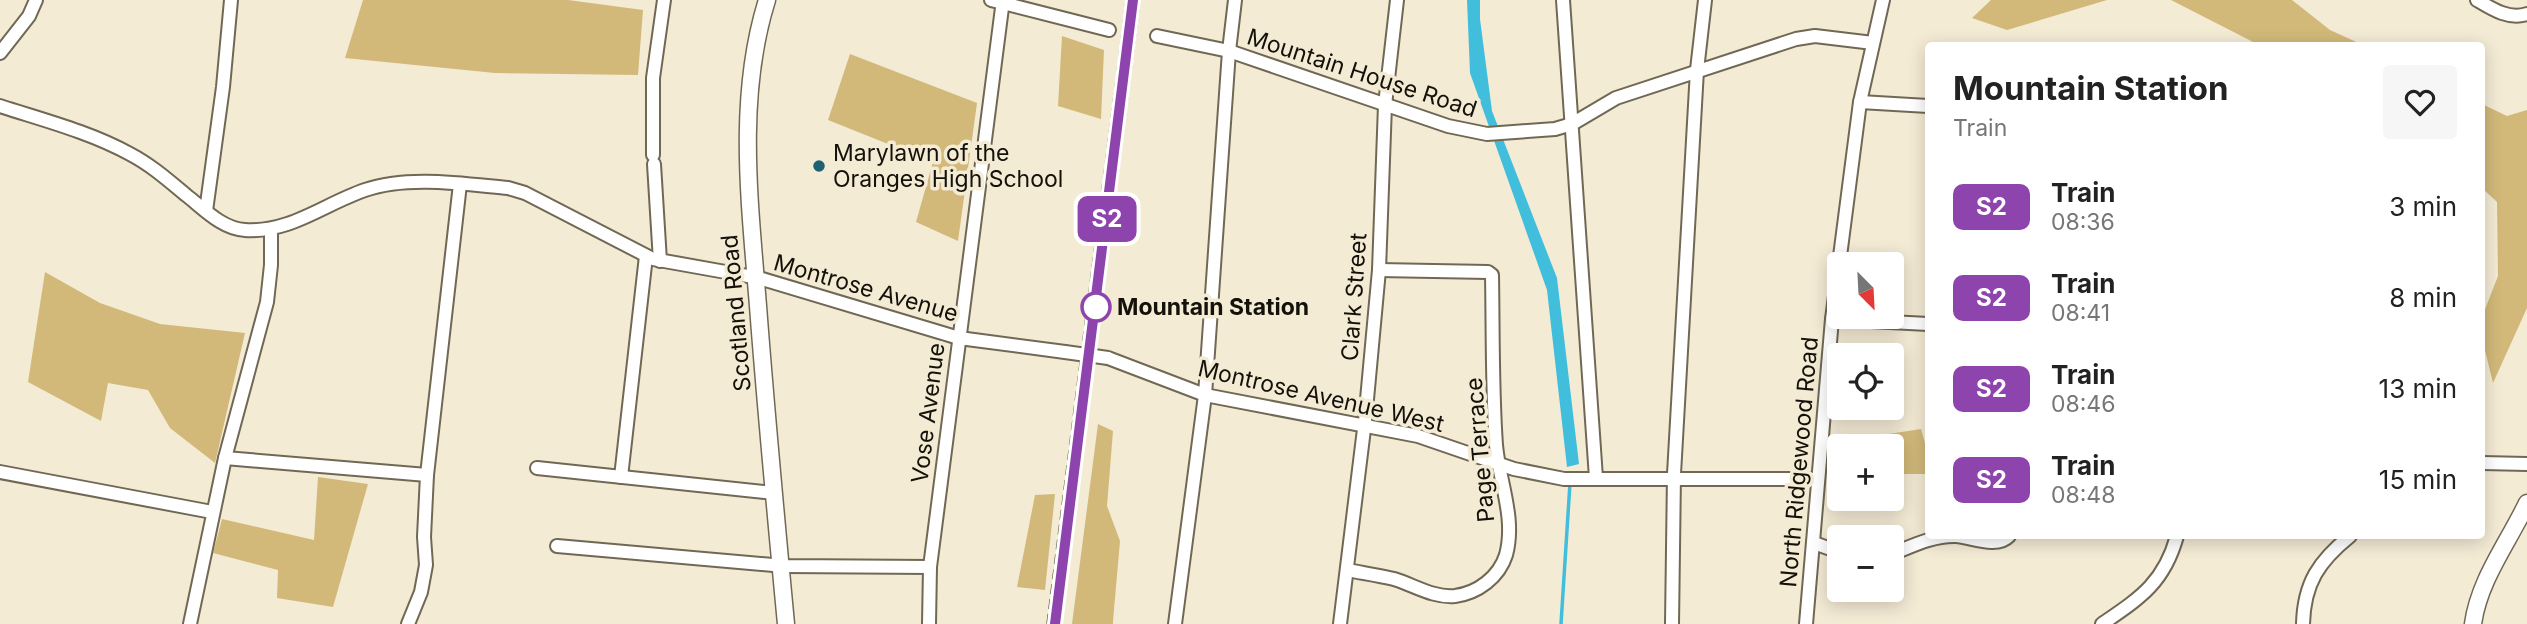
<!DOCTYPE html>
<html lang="en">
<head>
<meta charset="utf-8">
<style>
	:root { --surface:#fff; --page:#f6f6f6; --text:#222; --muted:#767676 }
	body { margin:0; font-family:Inter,sans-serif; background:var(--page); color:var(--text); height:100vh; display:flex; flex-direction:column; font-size:26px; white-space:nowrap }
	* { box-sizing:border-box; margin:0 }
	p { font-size:23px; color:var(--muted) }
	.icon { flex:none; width:38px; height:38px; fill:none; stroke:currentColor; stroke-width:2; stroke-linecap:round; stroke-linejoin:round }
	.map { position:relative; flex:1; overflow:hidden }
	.side { position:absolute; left:1925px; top:42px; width:560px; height:497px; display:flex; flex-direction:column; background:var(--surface); border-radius:7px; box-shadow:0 4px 18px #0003 }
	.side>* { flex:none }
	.badge { padding:0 14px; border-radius:10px; font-size:24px; line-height:46px }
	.needle { width:46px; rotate:156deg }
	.buttons { position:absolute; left:1827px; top:252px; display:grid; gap:14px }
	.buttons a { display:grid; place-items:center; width:77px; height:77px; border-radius:7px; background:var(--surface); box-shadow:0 4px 18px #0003; font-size:35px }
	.map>.badge { position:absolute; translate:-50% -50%; box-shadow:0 0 0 4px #fff }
	.round { display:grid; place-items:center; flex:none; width:74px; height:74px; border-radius:7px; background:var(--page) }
	.overview { display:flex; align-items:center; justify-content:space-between; height:119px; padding:0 28px }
	h1 { font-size:33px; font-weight:700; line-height:52px }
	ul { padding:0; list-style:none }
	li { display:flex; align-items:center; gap:21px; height:91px; padding:0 28px }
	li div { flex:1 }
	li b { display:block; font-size:26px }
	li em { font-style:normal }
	li .badge { min-width:77px; font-weight:700; text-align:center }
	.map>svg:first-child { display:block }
	.green { fill:#d2b97a }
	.water { fill:#42bedd }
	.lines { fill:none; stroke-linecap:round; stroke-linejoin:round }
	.stream { stroke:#42bedd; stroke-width:3.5 }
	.minor-casing { stroke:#706855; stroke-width:16 }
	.major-casing { stroke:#706855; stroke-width:19 }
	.minor { stroke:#fff; stroke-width:12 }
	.major { stroke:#fff; stroke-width:16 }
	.rail { stroke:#625d51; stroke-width:3.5; stroke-dasharray:10 5; stroke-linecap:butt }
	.minor-bridge-casing { stroke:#706855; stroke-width:16; stroke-linecap:butt }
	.minor-bridge { stroke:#fff; stroke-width:12 }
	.line-casing { stroke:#fff; stroke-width:16 }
	.line { stroke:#8e44ad; stroke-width:10 }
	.poi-dot { fill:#1c6273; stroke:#f4ebd5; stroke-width:2.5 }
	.stop-dot { fill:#fff; stroke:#8e44ad; stroke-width:3.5 }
	.labels { text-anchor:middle; stroke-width:7; stroke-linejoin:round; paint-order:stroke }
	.street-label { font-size:23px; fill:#14110a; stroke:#f4ebd5 }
	.poi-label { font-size:23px; fill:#14110a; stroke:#f4ebd5; text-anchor:start }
	.stop-label { font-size:23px; font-weight:bold; fill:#14110a; stroke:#f4ebd5; text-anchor:start }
</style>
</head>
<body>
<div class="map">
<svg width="2527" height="624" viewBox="0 0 2527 624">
	<rect width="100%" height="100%" fill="#f4ebd5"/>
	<!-- green -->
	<g class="green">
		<polygon points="363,0 568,0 643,10 638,75 495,73 345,58"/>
		<polygon points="1991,0 2107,0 2007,30 1972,18"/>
		<polygon points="2171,0 2292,0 2330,30 2363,45 2259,45"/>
		<polygon points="1062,36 1104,50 1101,119 1058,106"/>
		<polygon points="850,54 977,103 958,241 916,222 933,162 828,120"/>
		<polygon points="2482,104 2507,116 2527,110 2527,308 2493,383 2482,338 2482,317 2498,276 2497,202 2482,188"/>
		<polygon points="45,272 100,303 160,324 245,333 215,463 170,428 148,390 108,383 101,421 28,382"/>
		<polygon points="1098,424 1113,431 1107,506 1120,541 1113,621 1113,624 1072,624"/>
		<polygon points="1921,429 1928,454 1928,474 1892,474 1892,446 1839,446 1839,475 1835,475 1830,443"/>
		<polygon points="318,477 368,484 333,607 277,598 278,570 213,553 222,519 314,540"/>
		<polygon points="1055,494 1045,590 1017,587 1035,495"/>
	</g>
	<!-- water -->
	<polygon class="water" points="1467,0 1480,0 1480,19 1492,111 1557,278 1579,464 1567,467 1547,290 1470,73"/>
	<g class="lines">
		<!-- stream -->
		<polyline class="stream" points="1561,624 1570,483"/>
		<defs>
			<g id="minor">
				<polyline points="991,0 1109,30"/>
				<polyline points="1563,0 1596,478"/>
				<path d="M2477 0C2492 9 2509 20 2527 14"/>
				<polyline points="1157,36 1229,51 1448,126 1487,134 1555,129 1572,124 1616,98 1796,39 1815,36 1873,43"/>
				<polyline points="0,53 29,16 36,0"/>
				<polyline points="1860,102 1928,106"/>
				<path d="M0 106C43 120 90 132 130 154 151 165 168 180 186 195 203 208 222 229 245 230 290 233 324 204 365 190 407 175 465 184 508 188L525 193 653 259 759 278 959 338 1065 352"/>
				<polyline points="653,155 653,78 664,0"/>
				<polyline points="654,164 660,261"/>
				<polyline points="206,211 223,87 231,0"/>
				<polyline points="1839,264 1860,102 1883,0"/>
				<polyline points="1832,319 1928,324"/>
				<polyline points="1108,358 1205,395 1418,436 1514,469 1564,479 1818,479"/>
				<polyline points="225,458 427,475"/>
				<polyline points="2482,463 2527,464"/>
				<polyline points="537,468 774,493"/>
				<polyline points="0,472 212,512"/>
				<polyline points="621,477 646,256"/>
				<polyline points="1814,543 1839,552"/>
				<polyline points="557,546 784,566 930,567"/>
				<path d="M1892 554C1912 546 1934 535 1956 536 1971 537 1997 549 2009 536"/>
				<path d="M1347 570C1362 573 1378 575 1394 579 1414 585 1433 598 1455 596 1478 593 1499 577 1506 555 1516 518 1499 481 1496 445 1492 389 1493 331 1492 275L1488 272 1379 270"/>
				<polyline points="190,624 225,458 267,302 271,265 271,229"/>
				<polyline points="408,624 421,592 426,565 424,537 427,475 460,184"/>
				<polyline points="929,624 930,567 1003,0"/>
				<polyline points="1175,624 1205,395 1229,51 1235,0"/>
				<polyline points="1340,624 1365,421 1379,270 1385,105 1397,0"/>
				<polyline points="1672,624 1674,474 1697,70 1705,0"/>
				<polyline points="1806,624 1832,319 1839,265"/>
				<path d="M2102 624C2140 598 2164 583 2177 536"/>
				<path d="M2303 624C2304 583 2319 561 2350 536"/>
			</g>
			<g id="major">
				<path d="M767 0C736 99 750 204 758 306 766 412 776 518 786 624"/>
				<path d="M2473 624C2479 580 2508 543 2527 503"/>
			</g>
		</defs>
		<!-- minor casing -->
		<use href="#minor" class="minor-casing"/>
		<!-- major casing -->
		<use href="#major" class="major-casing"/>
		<!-- minor -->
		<use href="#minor" class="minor"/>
		<!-- major -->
		<use href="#major" class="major"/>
		<!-- rail -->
		<g class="rail">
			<polyline points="1048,624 1127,0"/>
			<polyline points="1060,624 1139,0"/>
		</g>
		<defs>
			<polyline id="minor-bridge" points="1065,352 1108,358"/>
		</defs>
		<!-- minor-bridge casing -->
		<use href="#minor-bridge" class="minor-bridge-casing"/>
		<!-- minor-bridge -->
		<use href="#minor-bridge" class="minor-bridge"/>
	</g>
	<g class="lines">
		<defs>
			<polyline id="line" points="1055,624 1133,0"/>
		</defs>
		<!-- line casing -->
		<use href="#line" class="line-casing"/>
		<!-- line -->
		<use href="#line" class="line"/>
	</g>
	<!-- markers -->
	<circle class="poi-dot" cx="819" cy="166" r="7"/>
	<circle class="stop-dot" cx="1096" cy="307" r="14"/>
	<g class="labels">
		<!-- street labels -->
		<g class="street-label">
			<text transform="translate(1362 73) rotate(18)" y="8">Mountain House Road</text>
			<text transform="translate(866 288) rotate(16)" y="8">Montrose Avenue</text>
			<text transform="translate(1354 297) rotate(-86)" y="8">Clark Street</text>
			<text transform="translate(736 313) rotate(-95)" y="8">Scotland Road</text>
			<text transform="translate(1321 396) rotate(13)" y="8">Montrose Avenue West</text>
			<text transform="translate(928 413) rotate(-83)" y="8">Vose Avenue</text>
			<text transform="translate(1480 450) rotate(-95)" y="8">Page Terrace</text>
			<text transform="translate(1799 462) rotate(-85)" y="8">North Ridgewood Road</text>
		</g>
		<!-- poi labels -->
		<g class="poi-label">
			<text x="833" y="161">Marylawn of the<tspan x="833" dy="26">Oranges High School</tspan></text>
		</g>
		<!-- stop labels -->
		<g class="stop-label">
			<text x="1117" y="315">Mountain Station</text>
		</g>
	</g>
</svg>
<div class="buttons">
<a><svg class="needle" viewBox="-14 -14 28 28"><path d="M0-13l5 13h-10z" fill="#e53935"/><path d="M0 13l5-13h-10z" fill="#767676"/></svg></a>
<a><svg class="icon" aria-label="locate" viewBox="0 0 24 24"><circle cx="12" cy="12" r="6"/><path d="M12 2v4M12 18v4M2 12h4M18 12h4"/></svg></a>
<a>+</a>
<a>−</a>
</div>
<b class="badge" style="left:1107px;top:219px;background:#8e44ad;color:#fff">S2</b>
<section class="side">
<div class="overview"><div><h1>Mountain Station</h1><p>Train</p></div><a class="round"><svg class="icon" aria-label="heart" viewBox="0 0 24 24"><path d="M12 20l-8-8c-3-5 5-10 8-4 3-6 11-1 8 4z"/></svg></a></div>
<ul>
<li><span class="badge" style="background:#8e44ad;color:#fff">S2</span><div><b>Train</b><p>08:36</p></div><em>3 min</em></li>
<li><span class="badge" style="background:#8e44ad;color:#fff">S2</span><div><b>Train</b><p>08:41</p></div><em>8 min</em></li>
<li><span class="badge" style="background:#8e44ad;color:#fff">S2</span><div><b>Train</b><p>08:46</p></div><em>13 min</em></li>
<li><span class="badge" style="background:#8e44ad;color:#fff">S2</span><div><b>Train</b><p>08:48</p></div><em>15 min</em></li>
</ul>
</section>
</div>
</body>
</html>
